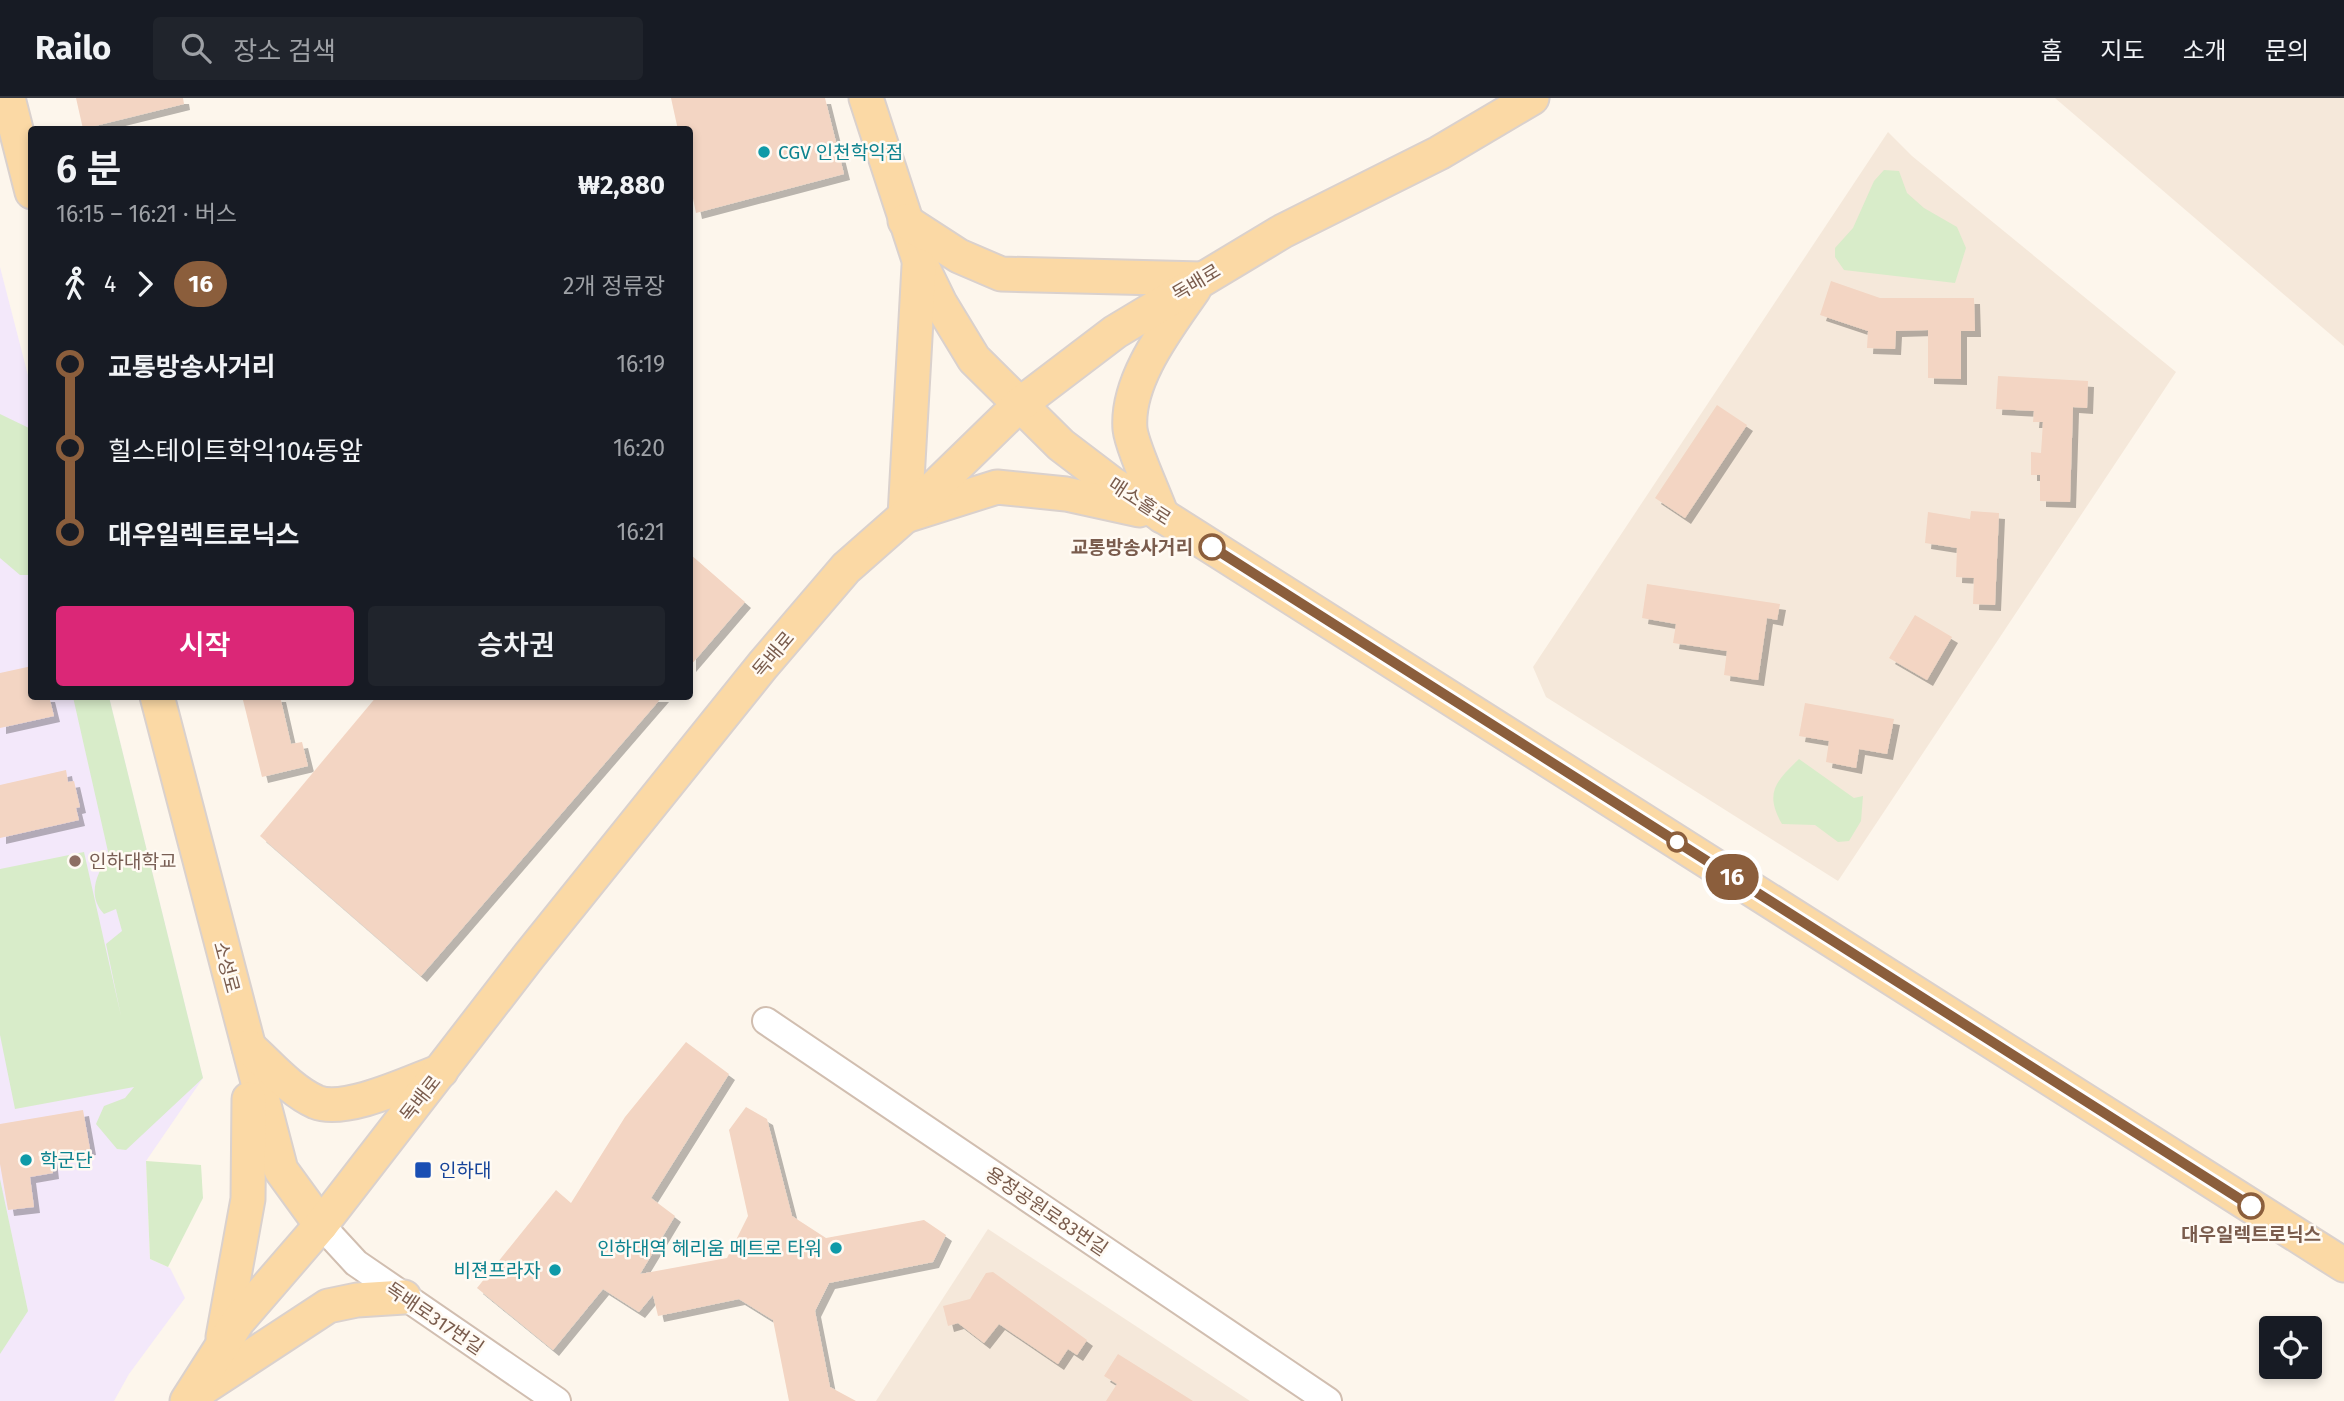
<!DOCTYPE html>
<html lang="ko">
<head>
<meta charset="utf-8">
<style>
	:root { --surface:#171b24; --page:#20242c; --text:#f1f3f6; --muted:#9ea1a6; --line:#363941; --accent:#db2777 }
	body { margin:0; font-family:"Fira Sans","Noto Sans KR",sans-serif; background:var(--page); color:var(--text); height:100vh; display:flex; flex-direction:column; font-size:26px; white-space:nowrap }
	* { box-sizing:border-box; margin:0 }
	p { font-size:23px; color:var(--muted) }
	.icon { flex:none; width:38px; height:38px; fill:none; stroke:currentColor; stroke-width:2; stroke-linecap:round; stroke-linejoin:round }
	.map { position:relative; flex:1; overflow:hidden }
	.sheet { position:absolute; left:28px; top:28px; width:665px; height:574px; display:flex; flex-direction:column; background:var(--surface); border-radius:7px; box-shadow:0 4px 10px #0003 }
	.sheet>* { flex:none }
	.badge { padding:0 14px; border-radius:23px; font-size:24px; line-height:46px }
	.buttons { position:absolute; left:2259px; top:1218px; display:grid; gap:14px }
	.buttons a { display:grid; place-items:center; width:63px; height:63px; border-radius:7px; background:var(--surface); box-shadow:0 4px 10px #0003; font-size:35px }
	.map>.badge { position:absolute; translate:-50% -50%; box-shadow:0 0 0 4px #fff }
	.legs { display:flex; align-items:center; gap:10px; height:77px; padding:0 28px; font-size:23px }
	.legs p { margin-inline-start:auto }
	.headline { display:flex; align-items:center; justify-content:space-between; height:119px; padding:0 28px }
	h1 { font-size:38px; font-weight:600; line-height:52px }
	.button { display:flex; gap:14px; margin-top:auto; padding:14px 28px }
	.button a { flex:1; height:80px; border-radius:7px; background:var(--accent); color:#fff; font-size:28px; font-weight:600; line-height:80px; text-align:center }
	.button a+a { background:var(--page); color:var(--text) }
	ul { padding:0 28px; list-style:none }
	li { display:flex; align-items:center; gap:24px; height:84px; font-size:26px }
	li i { display:grid; place-items:center; width:10px; height:100%; margin:0 9px; background:currentColor }
	li i::after { content:''; width:18px; height:18px; margin:-9px; border:5px solid; border-radius:50%; background:var(--surface) }
	li p { margin-inline-start:auto }
	li:first-child i { background:linear-gradient(#0000 50%,currentColor 0) }
	li:last-child i { background:linear-gradient(currentColor 50%,#0000 0) }
	header { display:flex; align-items:center; gap:42px; box-sizing:border-box; height:98px; padding:0 35px; background:var(--surface); border-bottom:2px solid var(--line) }
	header strong { font-size:33px }
	nav { display:flex; gap:38px; margin-inline-start:auto; font-size:24px }
	.search { width:490px; height:63px; background:var(--page); display:flex; align-items:center; gap:18px; box-sizing:border-box; padding:0 24px; border-radius:7px; color:var(--muted); font-size:26px }
	.map>svg:first-child { display:block }
	.residential { fill:#f5e8da }
	.education { fill:#f3e8fa }
	.green { fill:#d8ecc9 }
	.building { fill:#f3d5c3; filter:url(#shadow) }
	.lines { fill:none; stroke-linecap:round; stroke-linejoin:round }
	.minor-casing { stroke:#d1beb0; stroke-width:30 }
	.major-casing { stroke:#dad1cd; stroke-width:37 }
	.minor { stroke:#fff; stroke-width:26 }
	.major { stroke:#fbd9a5; stroke-width:33 }
	.line-1-casing { stroke:#fff; stroke-width:16 }
	.line-1 { stroke:#8b5e3c; stroke-width:10 }
	.culture-dot { fill:#0f9aa8; stroke:#fffaf3; stroke-width:2.5 }
	.stop-1-dot { fill:#fff; stroke:#8b5e3c; stroke-width:3.5 }
	.education-dot { fill:#8d6e63; stroke:#fffaf3; stroke-width:2.5 }
	.transit-dot { fill:#1a4fb4; stroke:#fffaf3; stroke-width:2.5 }
	.labels { text-anchor:middle; stroke-width:5; stroke-linejoin:round; paint-order:stroke }
	.culture-label { font-size:19px; fill:#0d838f; stroke:#fffaf3; text-anchor:start }
	.street-label { font-size:19px; fill:#7a5c4d; stroke:#fffaf3 }
	.stop-label { font-size:19px; font-weight:bold; fill:#7a5c4d; stroke:#fffaf3; text-anchor:end }
	.education-label { font-size:19px; fill:#785e54; stroke:#fffaf3; text-anchor:start }
	.transit-label { font-size:19px; fill:#164399; stroke:#fffaf3; text-anchor:start }
</style>
</head>
<body>
<header>
<strong>Railo</strong>
<div class="search"><svg class="icon" aria-label="search" viewBox="0 0 24 24"><circle cx="10" cy="10" r="6"/><path d="M15 15l6 6"/></svg>장소 검색</div>
<nav><a>홈</a><a>지도</a><a>소개</a><a>문의</a></nav>
</header>
<div class="map">
<svg width="2344" height="1303" viewBox="0 0 2344 1303">
	<defs>
		<filter id="shadow"><feDropShadow dx="6" dy="6" stdDeviation="0" flood-color="#0004"/></filter>
	</defs>
	<rect width="100%" height="100%" fill="#fdf6ec"/>
	<!-- residential -->
	<g class="residential">
		<polygon points="2055,0 2344,0 2344,248"/>
		<polygon points="1888,34 1912,58 2176,274 1838,783 1546,599 1533,569"/>
		<polygon points="988,1131 1250,1303 876,1303"/>
	</g>
	<!-- education -->
	<polygon class="education" points="0,169 31,289 32,598 109,599 203,980 146,1063 150,1161 170,1170 185,1200 129,1276 114,1303 0,1303"/>
	<!-- green -->
	<g class="green">
		<polygon points="1884,72 1899,73 1907,95 1924,110 1957,129 1966,150 1955,185 1844,172 1835,159 1835,150 1853,130 1874,83"/>
		<polygon points="0,316 31,331 31,477 20,477 0,460"/>
		<path d="M73 599H109L203 980 126 1052 117 1051 96 1026 104 1008 125 1000 134 989 15 1011 0 937V771L84 754 121 918 106 846 122 833 116 811 104 816C87 798 96 776 109 758Z"/>
		<path d="M1799 661 1854 700 1863 698 1861 723 1849 743 1838 744 1815 727 1782 726C1764 695 1776 683 1799 661Z"/>
		<polygon points="146,1063 201,1067 203,1100 168,1169 150,1161"/>
		<polygon points="0,1081 28,1213 0,1256"/>
	</g>
	<!-- building -->
	<g class="building">
		<polygon points="76,0 183,0 184,6 83,31"/>
		<polygon points="671,0 825,0 844,76 696,115 690,86 690,32 678,32"/>
		<polygon points="1831,183 1880,200 1974,200 1975,233 1961,233 1961,281 1928,280 1928,232 1896,233 1895,251 1867,250 1868,233 1820,217"/>
		<polygon points="1998,278 2088,283 2087,310 2073,309 2070,404 2040,403 2040,377 2031,377 2031,354 2041,355 2043,324 2033,324 2034,313 1996,311"/>
		<polygon points="1717,307 1747,327 1685,420 1655,400"/>
		<polygon points="1971,413 1999,415 1995,507 1973,506 1974,480 1956,479 1957,450 1925,445 1928,414 1970,421"/>
		<polygon points="690,456 745,504 690,568"/>
		<polygon points="1647,486 1780,506 1777,522 1767,520 1758,582 1724,577 1727,553 1673,545 1676,526 1642,520"/>
		<polygon points="1915,517 1952,539 1927,582 1889,560"/>
		<polygon points="32,568 32,598 49,598 54,618 0,630 0,575"/>
		<polygon points="242,598 280,598 291,646 302,644 308,668 262,679"/>
		<polygon points="377,598 663,598 421,878 260,738"/>
		<polygon points="1805,605 1894,621 1887,656 1859,651 1856,670 1826,664 1829,643 1799,638"/>
		<polygon points="66,672 68,684 74,683 80,709 76,710 79,722 0,740 0,687"/>
		<polygon points="686,944 729,976 651,1100 675,1118 640,1176 727,1160 748,1118 729,1032 746,1009 767,1021 792,1118 826,1140 924,1122 946,1137 933,1164 829,1185 815,1213 830,1289 856,1303 789,1303 773,1222 739,1201 658,1218 653,1197 639,1214 603,1191 553,1252 477,1190 556,1092 571,1105 625,1019"/>
		<polygon points="83,1012 90,1051 51,1058 53,1075 30,1079 34,1109 8,1112 0,1066 0,1026"/>
		<polygon points="993,1174 1087,1242 1077,1257 1068,1251 1058,1266 999,1226 984,1245 958,1225 948,1228 943,1208 970,1201 986,1175"/>
		<polygon points="1118,1256 1193,1303 1106,1303 1117,1286 1104,1278"/>
	</g>
	<g class="lines">
		<defs>
			<g id="minor">
				<polyline points="766,923 1328,1303"/>
				<polyline points="321,1127 356,1165 557,1303"/>
			</g>
			<g id="major">
				<polyline points="8,0 32,94"/>
				<polyline points="866,0 919,162 940,205 974,261 1061,347 1111,385 2344,1167"/>
				<polyline points="905,123 959,158 1001,176 1202,181"/>
				<polyline points="919,168 905,418 997,389 1066,396 1139,412"/>
				<path d="M1162 418C1155 398 1132 349 1130 331 1126 282 1168 229 1194 191"/>
				<polyline points="157,598 281,1072 321,1127"/>
				<path d="M249 949C269 967 291 993 316 1004 345 1016 411 984 441 973"/>
				<polyline points="223,1239 248,1101 249,1001"/>
				<polyline points="200,1292 328,1208 357,1202 404,1199"/>
				<polyline points="187,1303 238,1223 321,1127 529,858 763,567 846,470 905,418 1019,307 1115,234 1283,133 1439,55 1532,0"/>
			</g>
		</defs>
		<!-- minor casing -->
		<use href="#minor" class="minor-casing"/>
		<!-- major casing -->
		<use href="#major" class="major-casing"/>
		<!-- minor -->
		<use href="#minor" class="minor"/>
		<!-- major -->
		<use href="#major" class="major"/>
	</g>
	<g class="lines">
		<defs>
			<polyline id="line-1" points="1212,449 2251,1108"/>
		</defs>
		<!-- line-1 casing -->
		<use href="#line-1" class="line-1-casing"/>
		<!-- line-1 -->
		<use href="#line-1" class="line-1"/>
	</g>
	<!-- markers -->
	<g class="culture-dot">
		<circle cx="764" cy="54" r="7"/>
		<circle cx="26" cy="1062" r="7"/>
		<circle cx="836" cy="1150" r="7"/>
		<circle cx="555" cy="1172" r="7"/>
	</g>
	<g class="stop-1-dot">
		<circle cx="1212" cy="449" r="12"/>
		<circle cx="1677" cy="744" r="9"/>
		<circle cx="2251" cy="1108" r="12"/>
	</g>
	<circle class="education-dot" cx="75" cy="763" r="7"/>
	<rect class="transit-dot" x="414" y="1063" width="18" height="18" rx="3.5"/>
	<g class="labels">
		<!-- culture labels -->
		<g class="culture-label">
			<text x="778" y="61">CGV 인천학익점</text>
			<text x="40" y="1069">학군단</text>
			<text x="822" y="1157" text-anchor="end">인하대역 헤리움 메트로 타워</text>
			<text x="541" y="1179" text-anchor="end">비젼프라자</text>
		</g>
		<!-- street labels -->
		<g class="street-label">
			<text transform="translate(1196 184) rotate(-31)" y="7">독배로</text>
			<text transform="translate(1140 403) rotate(33)" y="7">매소홀로</text>
			<text transform="translate(773 556) rotate(-50)" y="7">독배로</text>
			<text transform="translate(227 869) rotate(75)" y="7">소성로</text>
			<text transform="translate(420 1000) rotate(-52)" y="7">독배로</text>
			<text transform="translate(1047 1113) rotate(34)" y="7">용정공원로83번길</text>
			<text transform="translate(435 1220) rotate(34)" y="7">독배로317번길</text>
		</g>
		<!-- stop labels -->
		<g class="stop-label">
			<text x="1193" y="456">교통방송사거리</text>
			<text x="2251" y="1143" text-anchor="middle">대우일렉트로닉스</text>
		</g>
		<!-- education labels -->
		<g class="education-label">
			<text x="89" y="770">인하대학교</text>
		</g>
		<!-- transit labels -->
		<g class="transit-label">
			<text x="439" y="1079">인하대</text>
		</g>
	</g>
</svg>
<div class="buttons">
<a><svg class="icon" aria-label="locate" viewBox="0 0 24 24"><circle cx="12" cy="12" r="6"/><path d="M12 2v4M12 18v4M2 12h4M18 12h4"/></svg></a>
</div>
<b class="badge" style="left:1732px;top:779px;background:#8b5e3c;color:#fff">16</b>
<section class="sheet">
<div class="headline"><div><h1>6 분</h1><p>16:15 – 16:21 · 버스</p></div><b>₩2,880</b></div>
<div class="legs"><svg class="icon" aria-label="walk" viewBox="0 0 24 24"><circle cx="13" cy="4" r="2"/><path d="M13 8l-2 6 4 7M11 14l-3 7M7 12l3-4h3l4 4"/></svg>4<svg class="icon" aria-label="forward" viewBox="0 0 24 24"><path d="M9 5l7 7-7 7"/></svg><b class="badge" style="background:#8b5e3c;color:#fff">16</b><p>2개 정류장</p></div>
<ul>
<li><i style="color:#8b5e3c"></i><b>교통방송사거리</b><p>16:19</p></li>
<li><i style="color:#8b5e3c"></i><span>힐스테이트학익104동앞</span><p>16:20</p></li>
<li><i style="color:#8b5e3c"></i><b>대우일렉트로닉스</b><p>16:21</p></li>
</ul>
<div class="button"><a>시작</a><a>승차권</a></div>
</section>
</div>
</body>
</html>
